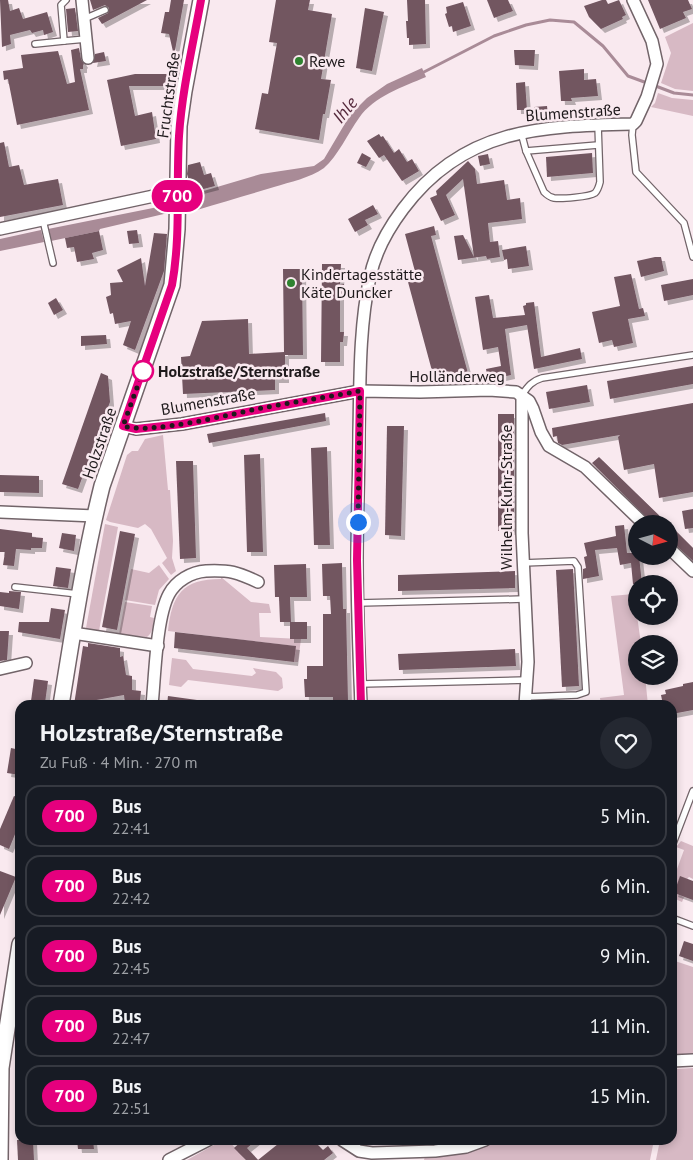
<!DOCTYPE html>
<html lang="de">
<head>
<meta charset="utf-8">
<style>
	:root { --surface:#171b24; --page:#242831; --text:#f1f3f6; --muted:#9ea1a6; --line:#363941 }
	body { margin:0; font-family:"PT Sans",sans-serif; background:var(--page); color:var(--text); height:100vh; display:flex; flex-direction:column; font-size:19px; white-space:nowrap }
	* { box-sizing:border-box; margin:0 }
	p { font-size:16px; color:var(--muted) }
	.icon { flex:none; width:28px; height:28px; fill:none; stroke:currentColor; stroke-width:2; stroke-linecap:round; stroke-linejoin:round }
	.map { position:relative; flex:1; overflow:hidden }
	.sheet { position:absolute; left:15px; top:700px; width:662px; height:445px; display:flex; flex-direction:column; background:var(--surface); border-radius:15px; box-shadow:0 2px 8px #0003 }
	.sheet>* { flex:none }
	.badge { padding:0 10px; border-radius:16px; font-size:18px; line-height:32px }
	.needle { width:32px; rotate:96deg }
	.fabs { position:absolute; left:628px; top:515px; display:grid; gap:10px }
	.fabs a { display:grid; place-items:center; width:50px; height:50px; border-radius:50%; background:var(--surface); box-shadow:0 2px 8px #0003; font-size:25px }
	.you { position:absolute; width:25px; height:25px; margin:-12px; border:4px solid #fff; border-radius:50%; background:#1a73e8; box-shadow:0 0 0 8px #1a73e833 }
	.map>.badge { position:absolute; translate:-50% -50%; box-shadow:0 0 0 2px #fff }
	.round { display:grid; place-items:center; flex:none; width:52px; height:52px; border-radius:26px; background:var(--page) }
	.headline { display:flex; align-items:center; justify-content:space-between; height:85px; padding:0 25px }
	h1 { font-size:24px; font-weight:700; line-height:38px }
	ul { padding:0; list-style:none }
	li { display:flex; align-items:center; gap:15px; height:62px; margin:0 10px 8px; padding:0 15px; border:2px solid var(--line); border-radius:15px }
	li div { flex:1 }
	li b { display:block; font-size:19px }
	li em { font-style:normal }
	li .badge { min-width:55px; font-weight:700; text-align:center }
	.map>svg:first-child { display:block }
	.green { fill:#d7b9c4 }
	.water { fill:#a98b97 }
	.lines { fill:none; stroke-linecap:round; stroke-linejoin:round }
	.stream { stroke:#a98b97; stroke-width:3 }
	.building { fill:#725661; filter:url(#shadow) }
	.service-casing { stroke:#726469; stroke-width:8 }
	.minor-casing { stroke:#726469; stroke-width:14 }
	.tertiary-casing { stroke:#726469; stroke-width:18 }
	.service { stroke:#fff; stroke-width:5.5 }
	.minor { stroke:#fff; stroke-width:11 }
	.tertiary { stroke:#fff; stroke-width:15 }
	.line-casing { stroke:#fff; stroke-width:11 }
	.line { stroke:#e6007e; stroke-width:8 }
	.walk { stroke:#1e191b; stroke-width:5; stroke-dasharray:0 9 }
	.poi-dot { fill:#2f8330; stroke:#f9e9ef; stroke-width:2 }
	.stop-dot { fill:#fff; stroke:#e6007e; stroke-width:2.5 }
	.labels { text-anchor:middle; stroke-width:5; stroke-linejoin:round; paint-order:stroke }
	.poi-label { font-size:16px; fill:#1e191b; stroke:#f9e9ef; text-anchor:start }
	.street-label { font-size:16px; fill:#1e191b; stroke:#f9e9ef }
	.stop-label { font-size:16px; font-weight:bold; fill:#1e191b; stroke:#f9e9ef; text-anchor:start }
	.water-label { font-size:18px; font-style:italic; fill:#55293c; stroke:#f9e9ef }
</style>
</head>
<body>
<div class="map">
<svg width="693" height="1160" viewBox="0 0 693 1160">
	<defs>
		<filter id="shadow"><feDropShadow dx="4" dy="4" stdDeviation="0" flood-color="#0004"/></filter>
	</defs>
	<rect width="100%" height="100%" fill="#f9e9ef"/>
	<!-- green -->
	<g class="green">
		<polygon points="693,23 693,91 675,89 661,83 671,53 665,37"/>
		<polygon points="658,93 672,98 693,100 693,116 651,107 655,103"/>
		<polygon points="163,435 168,490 170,490 173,541 172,558 176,571 171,575 162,563 167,558 151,529 145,524 138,528 110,522 106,520 127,455 132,451 138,451 145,439"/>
		<polygon points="105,524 118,527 99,631 86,628"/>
		<polygon points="159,565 169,579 159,590 155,605 125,600 131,569 149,573"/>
		<path d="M221 577 251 602 269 604 271 613H259L260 637 301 639 298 662H294L295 646 168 631C172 595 182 579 221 579Z"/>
		<polygon points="634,594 641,644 636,644 636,676 645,676 648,705 601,705 600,698 624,695 611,596"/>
		<path d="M125 602 152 606 150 617 154 618C153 625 153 633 147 637L119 634Z"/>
		<polygon points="172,658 186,660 193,669 252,676 256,673 253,668 276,672 282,678 283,688 278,691 188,680 181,687 169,685"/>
		<polygon points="681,841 693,846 693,879 689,877 674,893 684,897 682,902 673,898 673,882 676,873 673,872 672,868 677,869 684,850 676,847"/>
		<polygon points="672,960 693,967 693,1057 673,1058"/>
		<polygon points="693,1068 693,1160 656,1160 660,1140 672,1140 673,1082 676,1069"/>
		<polygon points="223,1140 228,1140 246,1160 187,1160"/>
		<polygon points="494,1140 654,1140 650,1160 424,1160 425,1156 487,1145"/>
	</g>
	<!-- water -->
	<g class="water">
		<path d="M422 68 426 77C403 87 374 96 359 118 348 133 338 156 324 168 310 178 290 182 274 187 248 195 223 202 197 210L187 212 168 213 100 229 99 231 51 241 48 229 158 207 190 195 261 174 314 166 324 159 350 115 367 98 387 84Z"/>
		<polygon points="41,230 44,242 0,251 0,239"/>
	</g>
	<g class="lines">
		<!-- stream -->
		<g class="stream">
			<polyline points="422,73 494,36 526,25 550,20 574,22 603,46 628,76 647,83"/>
			<polyline points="653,85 674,93 693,95"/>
		</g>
	</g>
	<!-- building -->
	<g class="building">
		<polygon points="0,0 8,0 10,11 19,8 23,19 47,12 53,32 44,35 43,30 32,33 30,30 10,35 11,44 2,47"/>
		<polygon points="90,0 147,0 102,24 98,18 108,13 109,8 105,5 93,10"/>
		<polygon points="171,0 184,0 174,56 169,34 161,33 165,12 169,12"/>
		<polygon points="276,0 310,0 308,10 332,14 321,79 331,80 325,114 323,114 319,140 255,129 262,93 268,94 277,43 269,42"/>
		<polygon points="407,0 425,0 426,44 409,45 409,38 407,38 406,21 408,21"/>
		<polygon points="487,0 508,0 513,11 494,18"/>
		<polygon points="602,0 606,0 608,4 619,0 626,15 622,17 623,19 601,29 589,17 584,6"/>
		<polygon points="648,0 688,0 692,9 683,12 686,18 660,29"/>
		<polygon points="463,2 471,26 453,32 452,26 449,27 445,14 447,13 446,7"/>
		<polygon points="75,8 78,31 68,32 66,9"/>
		<polygon points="365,8 384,12 372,71 356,68"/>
		<polygon points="79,48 81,59 84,64 83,65 83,69 80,69 89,110 17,125 8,79 4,80 3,71 23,68 21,55 58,51 67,84 75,82 71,50"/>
		<polygon points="514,50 535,50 534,66 515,65"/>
		<polygon points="104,52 106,61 93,63 95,54"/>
		<polygon points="584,69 584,80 596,79 598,96 571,98 572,101 561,101 559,71"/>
		<polygon points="135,74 170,74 170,86 129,86 135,116 152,112 156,139 121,146 107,80"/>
		<polygon points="525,82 527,110 517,110 516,83"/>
		<polygon points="547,106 548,116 534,117 534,107"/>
		<polygon points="379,134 381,137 383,136 394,153 399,149 407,162 412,159 419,171 402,181 384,155 379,158 367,141"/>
		<polygon points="4,142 9,167 19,165 24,185 58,179 63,205 0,217 0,143"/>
		<polygon points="362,153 371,158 366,167 357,163"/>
		<polygon points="592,153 593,173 547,177 546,157"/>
		<polygon points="488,154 490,164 480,166 478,156"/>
		<polygon points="468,161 475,169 477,184 504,180 507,200 520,198 522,219 488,223 490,242 498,241 500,257 487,259 486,256 458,260 454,236 463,235 474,257 463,179 446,195 455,215 441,221 430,198 437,195 436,191"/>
		<polygon points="200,162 204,175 211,173 215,186 192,192 187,174 188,165"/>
		<polygon points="373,205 378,214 365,220 368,225 355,232 348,219"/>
		<polygon points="434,226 436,235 431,236 469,377 444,383 443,380 435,382 408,282 417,279 405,234"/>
		<polygon points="137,230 139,243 129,244 127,231"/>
		<polygon points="99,231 103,250 92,253 94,259 77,262 74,247 67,248 65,238"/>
		<polygon points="154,233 167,234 164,271 135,350 123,345 131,321 115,324 113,313 110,314 106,297 111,295 110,283 123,282 117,270 141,258 145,286"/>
		<polygon points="526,246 529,266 508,269 507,259 504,260 502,250"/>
		<polygon points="655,257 661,257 664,271 641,277 637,261"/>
		<polygon points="322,264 341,264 340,284 344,284 344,294 340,294 340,332 344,332 343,342 340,342 340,362 321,362"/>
		<polygon points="283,269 302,269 303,355 285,355 285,379 275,379 275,390 183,394 181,357 190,356 202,321 248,319 249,354 284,352"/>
		<polygon points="631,274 639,309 643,308 645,316 628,319 633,343 614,347 612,340 599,343 592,312 620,306 614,277"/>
		<polygon points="693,279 693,295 664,301 661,285"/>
		<polygon points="489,295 493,318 525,315 523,306 526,305 526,303 534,302 541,357 580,348 582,359 534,369 527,325 505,329 511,375 488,380 486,369 501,366 498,347 483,350 475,297"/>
		<polygon points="56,298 63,310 54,315 48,303"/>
		<polygon points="106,335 107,344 81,346 81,336"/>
		<polygon points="693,366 693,384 610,399 607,381"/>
		<polygon points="101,373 108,376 110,402 78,489 62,484"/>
		<polygon points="587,385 590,402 549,409 546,392"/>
		<polygon points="693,403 693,492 659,498 654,464 624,470 618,437 620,435 562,445 558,443 557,436 553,437 552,428"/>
		<polygon points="325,413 326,421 209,443 207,434"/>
		<rect x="498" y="414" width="16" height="117"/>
		<polygon points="387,426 404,426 401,536 385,535"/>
		<polygon points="327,447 330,545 314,545 311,448"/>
		<polygon points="260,454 263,552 247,552 244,455"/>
		<polygon points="599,457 636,493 668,524 653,524 592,463"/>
		<polygon points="176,461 193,461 196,558 180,559"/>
		<polygon points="0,475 39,476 39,493 0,492"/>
		<polygon points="693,509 693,528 685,529 682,511"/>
		<polygon points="669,524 693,548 693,561 669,539"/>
		<polygon points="624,525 627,553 636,553 636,556 639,556 642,584 633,584 631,563 620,565 617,548 595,550 599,576 583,579 583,569 586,568 584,557 587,556 584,543 616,536 615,526"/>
		<polygon points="0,529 32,533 32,537 43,538 42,548 31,548 31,550 16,549 14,566 3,565 5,552 0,552"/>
		<polygon points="120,531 135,534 117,630 102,627"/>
		<polygon points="62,533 76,535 74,551 59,548"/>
		<polygon points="342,563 343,609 346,609 348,701 333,701 333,697 305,697 304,679 307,679 307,666 323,666 323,614 331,614 330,596 323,596 322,564"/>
		<polygon points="306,564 307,597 290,597 291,622 280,622 279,597 275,597 274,565"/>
		<polygon points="56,567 71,569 68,588 53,586"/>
		<polygon points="573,569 579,686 562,687 556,570"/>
		<polygon points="515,571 515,588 398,591 398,575"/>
		<polygon points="9,591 21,592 19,609 0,606 0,592 9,593"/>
		<polygon points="51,608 65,610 60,639 18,632 19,622 49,622"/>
		<rect x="290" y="622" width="17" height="17"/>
		<polygon points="0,631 9,631 7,660 0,661"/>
		<polygon points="175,632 296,646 294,662 174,648"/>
		<polygon points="88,643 120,648 120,657 123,656 126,675 132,676 132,690 141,691 140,701 134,700 135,705 125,705 124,695 91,701 90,705 74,705 83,646 88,647"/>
		<polygon points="515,649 516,666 399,670 398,654"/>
		<polygon points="34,679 48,681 45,703 31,701"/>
		<polygon points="693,682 693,710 672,714 672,705 663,705 661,695 666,694 665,690 683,686 683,684"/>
		<polygon points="168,696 197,700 197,705 167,705"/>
		<polygon points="11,748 20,750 20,775 7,773"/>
		<polygon points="14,796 20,798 20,822 9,849 0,845 0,829"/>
		<polygon points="0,871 16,877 0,915"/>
		<polygon points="680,876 693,881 693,900 674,893"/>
		<polygon points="684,941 693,944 693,961 679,956"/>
		<polygon points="17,1140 33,1140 34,1160 18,1160"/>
		<polygon points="77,1140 93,1140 94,1149 78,1149"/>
		<polygon points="243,1140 257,1140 247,1148 258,1160 283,1140 313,1140 323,1150 328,1146 333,1153 324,1160 246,1160 234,1148"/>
	</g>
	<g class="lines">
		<defs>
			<g id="service">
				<polyline points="66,0 61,5 64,41 86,39"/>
				<polyline points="84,19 105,10"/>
				<polyline points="35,44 64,41"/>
				<polyline points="633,124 632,135 636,172 684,223 693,257"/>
				<path d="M521 132 526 151 544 192C547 195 549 197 554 198 561 199 589 197 595 193 598 190 599 186 600 182L598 125"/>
				<polyline points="526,151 598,145"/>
				<polyline points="43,220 53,263"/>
				<path d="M522 395C528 386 532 381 542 378L693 355"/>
				<polyline points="523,563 574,561 578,567 586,692 577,695 526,697"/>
				<polyline points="15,587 78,594"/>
				<polyline points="358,603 524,599"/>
				<polyline points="360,684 527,680"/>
				<polyline points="672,846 693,791"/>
				<polyline points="672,918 693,926"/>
			</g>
			<g id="minor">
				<polyline points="82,0 88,58"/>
				<polyline points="0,229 177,191"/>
				<polyline points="522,395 522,533 528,662 525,705"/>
				<polyline points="123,426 136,429 182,424 360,391 420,392 489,390 516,392 529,401 533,409 541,432 549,446 585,467 644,524"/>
				<polyline points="0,512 95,516"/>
				<polyline points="669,548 693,571"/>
				<polyline points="73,633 158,646"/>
				<polyline points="0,669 26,663"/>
				<path d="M152 705C155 677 156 618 169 594 176 581 191 572 206 571 230 570 237 572 258 582"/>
				<path d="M361 705C359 657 357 608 357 560 357 518 359 475 359 433 360 383 359 327 370 277 375 252 388 229 403 209 463 128 541 126 633 124L636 121 647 97 657 64 652 41 633 0"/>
				<polyline points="672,1061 693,1060"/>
				<polyline points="342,1140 359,1151 372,1153 435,1151 466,1147 485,1140"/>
				<polyline points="169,1160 208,1140"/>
			</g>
			<g id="tertiary">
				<path d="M61 705C73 632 84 558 102 486L172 285 177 229 179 126 184 91 201 0"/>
				<polyline points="0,1160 1,1068 20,944"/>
			</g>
		</defs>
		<!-- service casing -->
		<use href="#service" class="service-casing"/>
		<!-- minor casing -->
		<use href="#minor" class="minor-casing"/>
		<!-- tertiary casing -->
		<use href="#tertiary" class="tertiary-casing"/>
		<!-- service -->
		<use href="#service" class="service"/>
		<!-- minor -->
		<use href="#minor" class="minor"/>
		<!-- tertiary -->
		<use href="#tertiary" class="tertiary"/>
	</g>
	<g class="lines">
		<defs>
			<path id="line" d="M201 0C193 45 182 90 179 136 176 186 181 236 172 285L123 426 136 429 182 424 360 391 357 560 361 705"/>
		</defs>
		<!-- line casing -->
		<use href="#line" class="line-casing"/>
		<!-- line -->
		<use href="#line" class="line"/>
		<!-- walk -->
		<path class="walk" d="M143 371 123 426C149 435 231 414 262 408 295 402 328 397 360 391L358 522"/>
	</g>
	<!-- markers -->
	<g class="poi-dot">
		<circle cx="299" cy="61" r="5"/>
		<circle cx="291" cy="283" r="5"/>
	</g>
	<circle class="stop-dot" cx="143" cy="371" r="10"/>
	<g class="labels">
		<!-- poi labels -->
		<g class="poi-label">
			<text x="309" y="67">Rewe</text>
			<text x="301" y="280">Kindertagesstätte<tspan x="301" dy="18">Käte Duncker</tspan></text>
		</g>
		<!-- street labels -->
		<g class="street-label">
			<text transform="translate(168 95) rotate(-82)" y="6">Fruchtstraße</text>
			<text transform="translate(573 112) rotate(-4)" y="6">Blumenstraße</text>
			<text x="457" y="382">Holländerweg</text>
			<text transform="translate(208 401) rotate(-10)" y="6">Blumenstraße</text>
			<text transform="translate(99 443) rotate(-71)" y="6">Holzstraße</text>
			<text transform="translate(506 497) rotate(-90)" y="6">Wilhelm-Kuhr-Straße</text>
		</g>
		<!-- stop labels -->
		<g class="stop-label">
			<text x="158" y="377">Holzstraße/Sternstraße</text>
		</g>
		<!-- water labels -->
		<g class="water-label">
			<text transform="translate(345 110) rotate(-51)" y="6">Ihle</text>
		</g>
	</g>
</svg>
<div class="fabs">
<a><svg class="needle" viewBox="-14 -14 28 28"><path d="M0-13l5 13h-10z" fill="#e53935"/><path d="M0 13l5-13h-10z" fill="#9ea1a6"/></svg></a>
<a><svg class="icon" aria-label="locate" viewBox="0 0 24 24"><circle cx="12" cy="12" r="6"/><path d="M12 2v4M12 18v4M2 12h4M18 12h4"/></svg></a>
<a><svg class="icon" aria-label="layers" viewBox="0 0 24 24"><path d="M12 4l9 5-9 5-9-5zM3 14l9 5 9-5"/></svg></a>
</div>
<div class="you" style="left:358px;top:522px"></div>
<b class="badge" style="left:177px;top:196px;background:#e6007e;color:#fff">700</b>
<section class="sheet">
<div class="headline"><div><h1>Holzstraße/Sternstraße</h1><p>Zu Fuß · 4 Min. · 270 m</p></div><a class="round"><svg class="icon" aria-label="heart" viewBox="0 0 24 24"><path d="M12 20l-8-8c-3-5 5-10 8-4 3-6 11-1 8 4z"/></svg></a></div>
<ul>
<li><span class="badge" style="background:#e6007e;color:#fff">700</span><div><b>Bus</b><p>22:41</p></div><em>5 Min.</em></li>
<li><span class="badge" style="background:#e6007e;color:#fff">700</span><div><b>Bus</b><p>22:42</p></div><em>6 Min.</em></li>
<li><span class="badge" style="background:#e6007e;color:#fff">700</span><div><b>Bus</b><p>22:45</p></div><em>9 Min.</em></li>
<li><span class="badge" style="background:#e6007e;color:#fff">700</span><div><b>Bus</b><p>22:47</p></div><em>11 Min.</em></li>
<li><span class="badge" style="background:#e6007e;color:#fff">700</span><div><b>Bus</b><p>22:51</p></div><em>15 Min.</em></li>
</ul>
</section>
</div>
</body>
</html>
